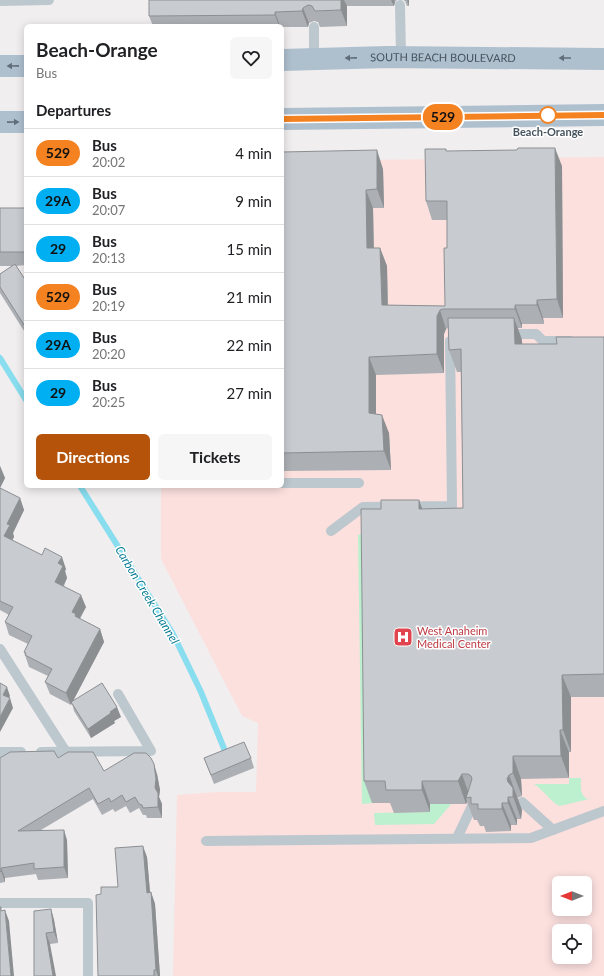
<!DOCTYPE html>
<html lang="en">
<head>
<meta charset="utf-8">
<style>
	:root { --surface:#fff; --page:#f6f6f6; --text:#202124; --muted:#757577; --line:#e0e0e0; --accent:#b45309 }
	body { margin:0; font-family:Lato,sans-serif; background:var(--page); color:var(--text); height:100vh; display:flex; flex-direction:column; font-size:15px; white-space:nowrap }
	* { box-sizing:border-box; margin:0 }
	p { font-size:13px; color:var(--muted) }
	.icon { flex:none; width:22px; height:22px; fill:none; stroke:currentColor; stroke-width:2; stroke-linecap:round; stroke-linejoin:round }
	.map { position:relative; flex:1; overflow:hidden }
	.sheet { position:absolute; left:24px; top:24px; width:260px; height:464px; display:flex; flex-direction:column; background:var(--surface); border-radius:6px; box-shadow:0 2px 10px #0003 }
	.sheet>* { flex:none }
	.badge { padding:0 8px; border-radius:13px; font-size:14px; line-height:26px }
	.needle { width:26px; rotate:270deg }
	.fabs { position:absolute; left:552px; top:876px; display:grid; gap:8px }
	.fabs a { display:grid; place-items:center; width:40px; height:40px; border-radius:6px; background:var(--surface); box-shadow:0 2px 10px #0003; font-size:20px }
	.map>.badge { position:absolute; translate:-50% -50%; box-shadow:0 0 0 2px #fff }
	h2 { padding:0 12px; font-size:15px; line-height:36px }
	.round { display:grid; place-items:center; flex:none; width:42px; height:42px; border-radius:6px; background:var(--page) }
	.summary { display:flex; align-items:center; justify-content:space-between; height:68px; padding:0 12px }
	h1 { font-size:19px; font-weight:700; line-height:30px }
	.cta { display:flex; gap:8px; margin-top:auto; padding:8px 12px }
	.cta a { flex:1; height:46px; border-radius:6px; background:var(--accent); color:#fff; font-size:16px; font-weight:700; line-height:46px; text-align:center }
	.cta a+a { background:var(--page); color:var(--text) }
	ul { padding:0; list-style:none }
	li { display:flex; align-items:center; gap:12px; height:48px; padding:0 12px; border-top:1px solid var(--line) }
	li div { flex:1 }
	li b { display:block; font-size:15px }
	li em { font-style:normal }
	li .badge { min-width:44px; font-weight:700; text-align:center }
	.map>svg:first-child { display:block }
	.medical { fill:#fbe0de; fill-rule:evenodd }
	.green { fill:#bcf0ce }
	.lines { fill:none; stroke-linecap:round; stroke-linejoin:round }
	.stream { stroke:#8de; stroke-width:6 }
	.service { stroke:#bcc7ce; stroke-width:10 }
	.primary { stroke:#aebfce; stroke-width:22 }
	.wall { fill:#acafb4 }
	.shaded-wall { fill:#8c8f92 }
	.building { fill:#c8ccd1; stroke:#8c8f92 }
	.oneway { fill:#606e79 }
	.line-casing { stroke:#fff; stroke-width:9 }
	.line { stroke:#f48221; stroke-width:6 }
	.stop-dot { fill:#fff; stroke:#f48221; stroke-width:2 }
	.labels { text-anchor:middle; stroke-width:3; stroke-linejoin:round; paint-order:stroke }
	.street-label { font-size:11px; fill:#46535d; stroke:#fff }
	.stop-label { font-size:11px; font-weight:bold; fill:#46535d; stroke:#fff }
	.health-label { font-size:11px; fill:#be3a42; stroke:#fff; text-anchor:start }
	.water-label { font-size:12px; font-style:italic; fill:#0a7e96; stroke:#fff }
</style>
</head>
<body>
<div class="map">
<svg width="604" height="976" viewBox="0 0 604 976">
	<rect width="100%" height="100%" fill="#f1eeef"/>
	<!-- medical -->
	<path class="medical" d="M604 157V976H173L177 795 217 792H256L258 723 242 716 161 559V486H282V161ZM559 883H585V909H559ZM559 931H585V957H559Z"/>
	<!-- green -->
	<g class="green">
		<polygon points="369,532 372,803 362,804 358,535"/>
		<path d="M569 778H581C581 786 579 794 587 799L593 798 560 806C550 802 544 790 534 784H569Z"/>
		<polygon points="467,786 434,824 375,825 374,813 430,812 430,804"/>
	</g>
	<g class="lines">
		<!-- stream -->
		<g class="stream">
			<polyline points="0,358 26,400"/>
			<polyline points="80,486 173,634 201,692 225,751"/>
		</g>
		<!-- service -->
		<g class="service">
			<polyline points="0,1 49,0"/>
			<polyline points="400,5 401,57"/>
			<polyline points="314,27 314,59"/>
			<polyline points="507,334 536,334 543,341 570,341"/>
			<polyline points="282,483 359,483"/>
			<polyline points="331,531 363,507 452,506 450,341"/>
			<polyline points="0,649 66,752"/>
			<polyline points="0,752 21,752"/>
			<polyline points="41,752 151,751 118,694"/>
			<polyline points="522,802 553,830"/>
			<polyline points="457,838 474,802"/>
			<polyline points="206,841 531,838 604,811"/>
			<polyline points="0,903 88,903 88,976"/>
		</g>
		<!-- primary -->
		<g class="primary">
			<path id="s1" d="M282 60 387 57 604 59"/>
			<polyline points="0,66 26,66"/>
			<polyline points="282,119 604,115"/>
			<polyline points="0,122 26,122"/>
		</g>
	</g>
	<!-- wall -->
	<g class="wall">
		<polygon points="149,0 397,0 395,2 394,6 347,6 347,26 320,27 318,22 314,21 309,23 308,27 282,27 282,26 153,26 149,16"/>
		<polygon points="403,0 409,0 409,6 407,6 405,1"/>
		<polygon points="447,151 562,166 563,318 543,318 544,324 522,324 522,328 518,328 522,340 522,344 557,344 604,337 604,697 571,697 571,752 569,752 569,778 521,779 522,796 517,798 522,810 521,819 517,819 517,825 511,825 511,831 486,832 484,826 480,826 477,820 474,820 467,802 466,804 430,804 430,812 394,813 390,803 372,803 364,781 381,509 419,500 422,509 463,508 461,372 457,372 449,350 448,328 446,329 444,334 444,373 376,375 376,414 389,433 391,470 282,471 282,152 383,169 384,208 373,208 374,248 380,248 387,266 388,305 445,306 447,248 447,220 432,220 426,201"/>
		<polygon points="0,208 26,208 26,265 16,266 26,281 26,334 0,293 0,274 12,266 0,266"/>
		<polygon points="0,466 5,478 0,488 20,498 24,510 13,533 14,537 12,540 66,569 65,571 67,578 64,586 86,607 80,619 100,629 104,642 73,700 121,717 114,721 115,723 91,738 74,711 72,703 71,705 50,694 45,682 48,676 29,667 24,652 28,644 9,635 5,622 9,615 0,610"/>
		<polygon points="0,758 58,758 104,771 157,774 160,790 159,797 162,804 162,818 147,818 146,815 143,815 139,808 130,813 126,806 115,812 113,809 102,815 93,799 41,830 67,840 68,878 38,880 36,874 5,878 5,882 0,883"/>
		<polygon points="204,758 251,758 254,768 214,784"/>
		<polygon points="147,857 150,892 151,892 155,904 160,976 98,976 118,887"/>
		<polygon points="51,909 54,920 58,943 50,944 34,976"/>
	</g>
	<!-- shaded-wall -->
	<g class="shaded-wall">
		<polygon points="341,0 344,0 347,6 347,26 341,10"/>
		<polygon points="391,0 394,0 395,2 394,6"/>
		<polygon points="407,0 409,0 409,6"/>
		<polygon points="303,8 309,23 308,27 302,11"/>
		<polygon points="275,12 280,26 279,26 275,15"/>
		<polygon points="555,148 562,166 563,318 557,299"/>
		<polygon points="377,150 383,169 384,208 377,189"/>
		<polygon points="366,190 373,208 374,266 367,248"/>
		<polygon points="380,248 387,266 388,323 382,305"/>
		<polygon points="537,300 543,318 544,324 537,305"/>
		<polygon points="515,305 522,324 522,328 515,309"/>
		<polygon points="440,310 446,329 444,334 444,373 437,354 437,316"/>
		<polygon points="514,318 522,340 523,367 515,344"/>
		<polygon points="369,357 376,375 376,432 369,413"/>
		<polygon points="382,415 389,433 391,470 384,451"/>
		<polygon points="0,466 5,478 0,488"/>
		<polygon points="20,498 24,510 13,533 14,537 8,548 4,536 7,524"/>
		<polygon points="419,500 427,522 419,509"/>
		<polygon points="62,557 66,569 65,571 67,578 59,594 55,582 58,563"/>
		<polygon points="81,595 86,607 78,621 72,612"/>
		<polygon points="100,629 104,642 71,705 66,693"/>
		<polygon points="562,675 571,697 571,752 563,730"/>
		<polygon points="7,687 10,696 6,704 3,695"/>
		<polygon points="10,698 13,708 0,732 0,717"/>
		<polygon points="117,707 121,717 114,721 115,723 91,738 88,729 110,712"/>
		<polygon points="560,730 569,752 569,778 561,756"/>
		<polygon points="513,756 521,779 522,796 513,773"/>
		<polygon points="154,764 157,774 160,790 159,797 162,804 162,818 158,807 155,788"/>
		<polygon points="462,774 470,797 466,798 467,802 466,804 458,781"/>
		<polygon points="509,775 522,810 521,819 508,782 507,779"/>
		<polygon points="422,781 430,804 430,812 422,790"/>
		<polygon points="508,797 517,819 517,825 508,803"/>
		<polygon points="502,803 511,825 511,831 502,809"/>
		<polygon points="64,830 67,840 68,878 64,867"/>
		<polygon points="143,846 147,857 151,904 147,893"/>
		<polygon points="1,868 5,878 5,882 1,871"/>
		<polygon points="151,892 155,904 160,976 158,976 156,970"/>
		<polygon points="51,909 54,920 58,943 54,932"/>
		<polygon points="5,910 9,921 14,976 11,976"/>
		<polygon points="46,933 50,944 56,976 53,976"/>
	</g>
	<!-- building -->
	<g class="building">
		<polygon points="149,0 341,0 341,10 315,11 312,6 308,5 303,8 302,11 275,12 275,15 149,16"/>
		<polygon points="518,148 555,148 557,299 537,300 537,305 515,305 515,309 443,309 440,310 437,316 437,354 369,357 369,413 382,415 384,451 282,453 282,152 377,150 377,189 366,190 367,248 380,248 382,305 445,306 444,248 447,248 447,201 426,201 425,149 446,149 446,151 517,150"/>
		<rect x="0" y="208" width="26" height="44"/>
		<polygon points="15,264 26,281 26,328 0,287 0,274"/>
		<polygon points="448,318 514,318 515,344 557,344 556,337 604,337 604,674 562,675 563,730 560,730 561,756 513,756 513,773 509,775 507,779 508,782 513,788 513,797 508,797 508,803 502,803 502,809 478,809 478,804 471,804 471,797 466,798 472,779 471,776 468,774 462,774 458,781 422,781 422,790 386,790 385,781 364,781 361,509 381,509 381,500 419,500 419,509 463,508 461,349 449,350"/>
		<polygon points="0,488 20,498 7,524 10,525 4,536 42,555 45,548 62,557 58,563 63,566 55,582 81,595 72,612 76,614 75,616 100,629 66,693 45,682 52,669 25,655 26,653 24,652 32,636 5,622 13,607 0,601"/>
		<polygon points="0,683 7,687 3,695 10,698 0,717"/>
		<polygon points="102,683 117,707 110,712 111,713 88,729 71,702"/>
		<polygon points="244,742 251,758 211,775 204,758"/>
		<polygon points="54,751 58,758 68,752 93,752 104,771 134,753 146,753 151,758 154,764 156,779 155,788 158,793 158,807 143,808 142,805 139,804 135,797 126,802 122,795 111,802 109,798 98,804 89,788 18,831 64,830 64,867 34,869 34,863 1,868 1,871 0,872 0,758 10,752"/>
		<polygon points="143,846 147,893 151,892 156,970 154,970 154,976 98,976 96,895 101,894 101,887 118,887 115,848"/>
		<polygon points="0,907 1,907 1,911 5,910 11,976 0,976"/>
		<polygon points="51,909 54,932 46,933 53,976 34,976 34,911"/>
	</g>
	<!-- one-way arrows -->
	<defs><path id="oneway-solid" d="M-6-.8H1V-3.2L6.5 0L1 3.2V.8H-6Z"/></defs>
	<g class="oneway">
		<use href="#oneway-solid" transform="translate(351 58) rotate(179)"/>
		<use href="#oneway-solid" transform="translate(565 58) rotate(-180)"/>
		<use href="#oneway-solid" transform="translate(13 66) rotate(179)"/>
		<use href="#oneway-solid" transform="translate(13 122) rotate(-1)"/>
	</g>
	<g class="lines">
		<defs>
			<polyline id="line" points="282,119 604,115"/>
		</defs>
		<!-- line casing -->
		<use href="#line" class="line-casing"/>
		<!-- line -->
		<use href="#line" class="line"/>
	</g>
	<!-- icons -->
	<defs>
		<symbol id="hospital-square" viewBox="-11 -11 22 22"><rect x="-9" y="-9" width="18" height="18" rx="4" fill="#e0444e" stroke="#fff"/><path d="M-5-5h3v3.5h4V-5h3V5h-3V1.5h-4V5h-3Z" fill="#fff"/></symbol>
	</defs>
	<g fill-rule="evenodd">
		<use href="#hospital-square" x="392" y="626" width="22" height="22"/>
	</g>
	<!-- markers -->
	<circle class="stop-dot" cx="548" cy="115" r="8"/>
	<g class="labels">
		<!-- street labels -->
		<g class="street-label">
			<text dy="4" stroke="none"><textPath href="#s1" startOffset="161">SOUTH BEACH BOULEVARD</textPath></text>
		</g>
		<!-- stop labels -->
		<g class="stop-label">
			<text x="548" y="136">Beach-Orange</text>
		</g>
		<!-- health labels -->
		<g class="health-label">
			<text x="417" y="635">West Anaheim<tspan x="417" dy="13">Medical Center</tspan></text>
		</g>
		<!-- water labels -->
		<g class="water-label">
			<text transform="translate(147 595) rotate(59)" y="4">Carbon Creek Channel</text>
		</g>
	</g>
</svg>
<div class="fabs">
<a><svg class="needle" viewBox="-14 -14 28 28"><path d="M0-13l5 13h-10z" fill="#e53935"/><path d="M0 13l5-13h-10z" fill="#757577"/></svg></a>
<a><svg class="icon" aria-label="locate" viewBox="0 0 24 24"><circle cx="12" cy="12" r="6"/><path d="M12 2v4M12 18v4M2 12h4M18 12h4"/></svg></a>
</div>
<b class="badge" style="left:443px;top:117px;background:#f48221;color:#111">529</b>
<section class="sheet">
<div class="summary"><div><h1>Beach-Orange</h1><p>Bus</p></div><a class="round"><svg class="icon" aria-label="heart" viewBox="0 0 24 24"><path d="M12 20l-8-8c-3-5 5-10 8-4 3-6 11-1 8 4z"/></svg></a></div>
<h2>Departures</h2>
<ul>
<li><span class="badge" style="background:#f48221;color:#111">529</span><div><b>Bus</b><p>20:02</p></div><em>4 min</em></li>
<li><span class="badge" style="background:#00aff2;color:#111">29A</span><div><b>Bus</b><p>20:07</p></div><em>9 min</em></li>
<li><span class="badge" style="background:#00aff2;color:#111">29</span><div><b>Bus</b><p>20:13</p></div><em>15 min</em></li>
<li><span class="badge" style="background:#f48221;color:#111">529</span><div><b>Bus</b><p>20:19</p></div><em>21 min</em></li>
<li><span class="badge" style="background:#00aff2;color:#111">29A</span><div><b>Bus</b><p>20:20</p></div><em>22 min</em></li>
<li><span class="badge" style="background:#00aff2;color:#111">29</span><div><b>Bus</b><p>20:25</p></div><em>27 min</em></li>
</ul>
<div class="cta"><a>Directions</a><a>Tickets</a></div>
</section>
</div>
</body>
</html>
